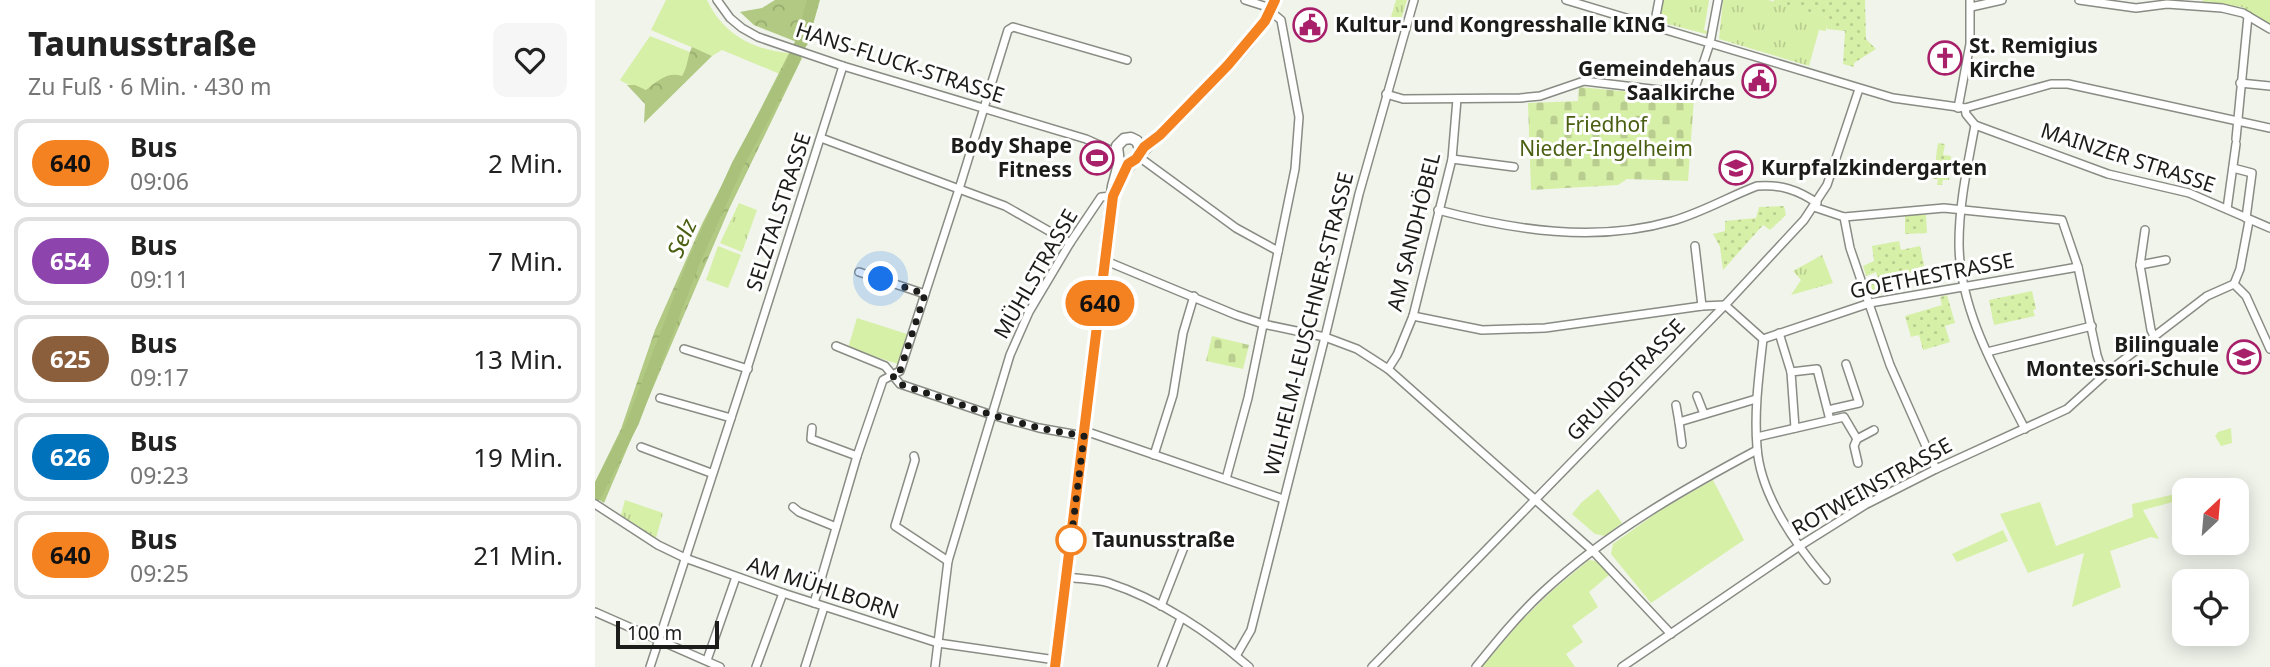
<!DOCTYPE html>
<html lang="de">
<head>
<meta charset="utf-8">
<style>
	:root { --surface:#fff; --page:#f6f6f6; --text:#222; --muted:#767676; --line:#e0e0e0 }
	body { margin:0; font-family:"Noto Sans",sans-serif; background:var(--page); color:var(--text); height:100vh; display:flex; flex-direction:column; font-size:26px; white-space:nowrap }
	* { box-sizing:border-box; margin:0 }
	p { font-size:23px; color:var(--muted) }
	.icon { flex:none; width:38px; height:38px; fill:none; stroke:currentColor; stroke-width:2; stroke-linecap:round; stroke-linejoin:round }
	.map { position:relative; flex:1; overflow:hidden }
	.sheet { display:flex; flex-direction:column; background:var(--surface); width:595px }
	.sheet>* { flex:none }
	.badge { padding:0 14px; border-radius:23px; font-size:24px; line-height:46px }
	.needle { width:46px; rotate:26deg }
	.fabs { position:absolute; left:1577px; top:478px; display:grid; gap:14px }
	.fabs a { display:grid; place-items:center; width:77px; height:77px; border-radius:14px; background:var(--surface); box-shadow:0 4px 18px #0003; font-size:35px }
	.scale { position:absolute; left:21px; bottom:18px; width:103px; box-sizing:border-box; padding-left:7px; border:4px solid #1c1d1a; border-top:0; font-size:19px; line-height:24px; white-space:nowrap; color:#1c1d1a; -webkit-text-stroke:5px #fff; paint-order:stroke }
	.you { position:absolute; width:35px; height:35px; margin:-18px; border:5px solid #fff; border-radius:50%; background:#1a73e8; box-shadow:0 0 0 10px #1a73e833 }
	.map>.badge { position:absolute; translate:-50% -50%; box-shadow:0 0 0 4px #fff }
	.round { display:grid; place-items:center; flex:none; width:74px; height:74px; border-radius:14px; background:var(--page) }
	.overview { display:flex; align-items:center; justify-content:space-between; height:119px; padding:0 28px }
	h1 { font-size:33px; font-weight:800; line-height:52px }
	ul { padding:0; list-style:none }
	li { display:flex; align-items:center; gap:21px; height:88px; margin:0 14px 10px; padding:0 14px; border:4px solid var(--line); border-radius:14px }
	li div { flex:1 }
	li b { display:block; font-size:26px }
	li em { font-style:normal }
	li .badge { min-width:77px; font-weight:700; text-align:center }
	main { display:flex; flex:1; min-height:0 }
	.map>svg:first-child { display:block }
	.grass { fill:#d7f0a7 }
	.forest { fill:url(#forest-crowns) }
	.cemetery { fill:url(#cemetery-stones) }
	.park { fill:url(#park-tufts) }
	.garden { fill:url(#garden-dots) }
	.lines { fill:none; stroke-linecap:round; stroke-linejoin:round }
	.river { stroke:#a9c17a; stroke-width:12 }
	.street-casing { stroke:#898c84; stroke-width:10 }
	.secondary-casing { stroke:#898c84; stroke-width:13 }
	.street { stroke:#fff; stroke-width:7 }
	.secondary { stroke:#fff; stroke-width:10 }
	.line-casing { stroke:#fff; stroke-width:16 }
	.line { stroke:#f58220; stroke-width:10 }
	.walk { stroke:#1c1d1a; stroke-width:7; stroke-dasharray:0 12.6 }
	.stop-dot { fill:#fff; stroke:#f58220; stroke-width:3.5 }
	.labels { text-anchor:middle; stroke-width:6; stroke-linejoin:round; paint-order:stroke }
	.poi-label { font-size:21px; font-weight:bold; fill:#1c1d1a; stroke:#fff; text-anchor:start }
	.street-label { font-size:21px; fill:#1c1d1a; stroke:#fff }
	.park-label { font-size:21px; fill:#4a5f12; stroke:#fff }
	.stop-label { font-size:21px; font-weight:bold; fill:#1c1d1a; stroke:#fff; text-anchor:start }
	.water-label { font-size:23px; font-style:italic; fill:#495e10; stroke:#fff }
</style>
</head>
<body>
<main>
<section class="sheet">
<div class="overview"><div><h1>Taunusstraße</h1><p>Zu Fuß · 6 Min. · 430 m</p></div><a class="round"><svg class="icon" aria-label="heart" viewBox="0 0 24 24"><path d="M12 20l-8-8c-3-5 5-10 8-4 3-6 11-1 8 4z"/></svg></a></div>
<ul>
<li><span class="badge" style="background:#f58220;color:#111">640</span><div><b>Bus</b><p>09:06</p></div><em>2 Min.</em></li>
<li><span class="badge" style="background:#8e44ad;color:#fff">654</span><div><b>Bus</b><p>09:11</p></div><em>7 Min.</em></li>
<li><span class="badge" style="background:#8b5e3c;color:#fff">625</span><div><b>Bus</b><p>09:17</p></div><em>13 Min.</em></li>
<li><span class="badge" style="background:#0072bc;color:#fff">626</span><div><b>Bus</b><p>09:23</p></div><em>19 Min.</em></li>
<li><span class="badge" style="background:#f58220;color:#111">640</span><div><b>Bus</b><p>09:25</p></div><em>21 Min.</em></li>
</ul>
</section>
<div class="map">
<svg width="1675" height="667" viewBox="0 0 1675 667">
	<defs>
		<pattern id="forest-crowns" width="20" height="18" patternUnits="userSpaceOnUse" patternTransform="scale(1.75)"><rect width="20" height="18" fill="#b1c982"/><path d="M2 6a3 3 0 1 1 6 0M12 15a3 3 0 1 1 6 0" fill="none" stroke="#98ac70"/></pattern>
		<pattern id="cemetery-stones" width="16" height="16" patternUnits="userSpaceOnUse" patternTransform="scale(1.75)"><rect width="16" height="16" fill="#d7f0a7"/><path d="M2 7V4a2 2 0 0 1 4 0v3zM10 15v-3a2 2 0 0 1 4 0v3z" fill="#b8cd8f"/></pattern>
		<pattern id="park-tufts" width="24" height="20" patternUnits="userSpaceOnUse" patternTransform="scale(1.75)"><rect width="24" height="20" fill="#d7f0a7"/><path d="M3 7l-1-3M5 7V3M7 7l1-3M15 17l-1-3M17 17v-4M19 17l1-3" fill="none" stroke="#b8cd8f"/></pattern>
		<pattern id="garden-dots" width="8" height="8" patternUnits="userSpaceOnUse" patternTransform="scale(1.75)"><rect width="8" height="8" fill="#d7f0a7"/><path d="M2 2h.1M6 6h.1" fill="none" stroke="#b8cd8f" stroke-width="1.8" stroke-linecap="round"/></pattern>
	</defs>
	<rect width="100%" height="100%" fill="#f0f4eb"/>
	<!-- grass -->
	<g class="grass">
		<path d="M71 0H112C128 34 158 50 194 53L185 74 127 50 117 56 56 30Z"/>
		<path d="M55 36 95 52 92 69 87 76 51 90C42 86 33 86 25 80Z"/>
		<polygon points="123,246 146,255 133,288 111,280"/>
		<polygon points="262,318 312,334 303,364 253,348"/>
		<polygon points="1636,428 1637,443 1626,446 1620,436 1623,432"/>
		<polygon points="1118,480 1149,540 1056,603 1016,554 1018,544 1067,509"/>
		<polygon points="1003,489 1027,523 1010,536 1000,534 977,514 987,502"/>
		<polygon points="1589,492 1589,499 1548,510 1564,539 1556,537 1515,551 1526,587 1477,607 1489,553 1433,573 1405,514 1445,502 1461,546 1538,517 1537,504"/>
		<polygon points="1408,530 1413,541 1362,562 1357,554"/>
		<polygon points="994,560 1002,561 1014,575 994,592 1003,607 977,626 988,642 971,654 980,667 887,667 927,620 959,589"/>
	</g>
	<!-- forest -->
	<g class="forest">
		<polygon points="180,0 225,0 212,46 159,25 145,12 167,8"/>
		<path d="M97 47 117 56 49 123 50 104 32 85H40L51 90C62 81 73 71 87 76 93 67 92 57 97 47Z"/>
		<polygon points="194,53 207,58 134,209 9,503 0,497 0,482 26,429 60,330 107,224"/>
	</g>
	<!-- cemetery -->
	<g class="cemetery">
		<polygon points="984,87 1099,98 1093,181 1032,179 1023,185 936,190 933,103 983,101"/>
		<polygon points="617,336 654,345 648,369 611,361"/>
	</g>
	<!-- park -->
	<g class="park">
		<polygon points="801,0 812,0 806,20 796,17"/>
		<polygon points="1066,0 1114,0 1109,30 1114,32 1111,34 1065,22"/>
		<polygon points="1128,0 1173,0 1233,17 1231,31 1224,30 1214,66 1124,39"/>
		<polygon points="1608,0 1675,0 1675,28 1647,7 1607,4"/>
		<polygon points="144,203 162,210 147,252 125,243"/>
		<polygon points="1227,255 1238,283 1196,295 1206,280 1198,271"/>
		<polygon points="30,500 68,513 61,538 26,515"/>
	</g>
	<!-- garden -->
	<g class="garden">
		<polygon points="1179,0 1270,0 1271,39 1281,49 1259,63 1259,67 1248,64 1250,31 1232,29 1232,17 1179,2"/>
		<polygon points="1343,143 1350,144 1348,155 1356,156 1354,180 1348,180 1347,185 1342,185 1343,179 1338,179"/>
		<polygon points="1189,206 1191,215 1175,230 1168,225 1128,270 1125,247 1118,234 1130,231 1130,221 1161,218 1164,207"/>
		<polygon points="1310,215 1331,215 1332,233 1310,234"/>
		<polygon points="1304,241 1306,250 1325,246 1330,270 1297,276 1300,292 1277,296 1275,285 1284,282 1281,272 1271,276 1268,266 1279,261 1277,246"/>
		<polygon points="1437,291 1441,309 1438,310 1440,316 1399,325 1394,300"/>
		<polygon points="1352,295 1360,323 1350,326 1355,342 1328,350 1324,335 1316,337 1310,316 1347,305 1345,297"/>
	</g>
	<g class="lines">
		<!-- river -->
		<polyline class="river" points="0,496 38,422 99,261 143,164 195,68 208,38 218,0"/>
		<defs>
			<g id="street">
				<polyline points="122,0 135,18 147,28 163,37 248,66 491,139 522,153"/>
				<polyline points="971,0 1298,98 1370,108 1456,84 1473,84 1675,128"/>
				<polyline points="1484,0 1541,8 1572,4 1627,8 1648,13 1675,29"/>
				<polyline points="1376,7 1407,0"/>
				<polyline points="1059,26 1064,0"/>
				<polyline points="1645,83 1675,86"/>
				<polyline points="791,94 808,99 925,98 945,96 989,81 1098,94 1115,43 1123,0"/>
				<polyline points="1363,108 1375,44 1375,0"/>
				<polyline points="1370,108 1371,114 1380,125 1513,174 1594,193 1675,228"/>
				<path d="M1380 125C1373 164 1364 203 1364 243 1364 309 1401 372 1430 429"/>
				<polyline points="226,138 410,206 475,243"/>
				<polyline points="1641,139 1653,16"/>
				<polyline points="544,157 641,228 683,251"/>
				<polyline points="857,159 919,167"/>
				<polyline points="1638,168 1657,173 1651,218"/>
				<polyline points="1219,207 1249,217 1255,248 1295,365 1341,469"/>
				<polyline points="1632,209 1641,144"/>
				<path d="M843 210C918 230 1001 243 1077 221 1106 213 1133 197 1162 186 1185 184 1203 190 1222 203"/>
				<polyline points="1249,217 1349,208 1467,220 1483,267 1502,355 1505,364 1514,371"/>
				<polyline points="1100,246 1107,306"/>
				<polyline points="511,261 641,315 668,324 730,337 762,349 793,369 998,551 1076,634"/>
				<polyline points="1545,265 1550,230"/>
				<polyline points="264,272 330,294"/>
				<polyline points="1639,284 1651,296 1675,349"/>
				<polyline points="1639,284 1645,269 1654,221"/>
				<polyline points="818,316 887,330 950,328 1107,306 1130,305 1168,339 1275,303 1483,267"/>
				<polyline points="1184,333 1196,372"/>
				<polyline points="1559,336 1556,330 1545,265 1571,260"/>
				<path d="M1168 339C1164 375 1159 410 1162 447 1165 494 1201 545 1231 580"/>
				<polyline points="241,346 290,366 305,384 397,415 444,428 489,436"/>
				<polyline points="89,349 153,369"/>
				<polyline points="1392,352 1497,326"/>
				<polyline points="793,369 802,355 818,316 857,159 862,99"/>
				<polyline points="1102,396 1109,414"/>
				<polyline points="65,398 136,418"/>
				<polyline points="1081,405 1084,422"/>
				<polyline points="1233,410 1264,403 1251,364"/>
				<polyline points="217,428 216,439 262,456"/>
				<polyline points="1200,428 1196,372 1222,369 1235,420"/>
				<polyline points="490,431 688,499"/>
				<polyline points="1162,437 1249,417 1262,439 1279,430"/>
				<polyline points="1262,439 1259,446 1263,463"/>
				<polyline points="1087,444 1084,422 1161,399"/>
				<polyline points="46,447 116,473"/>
				<polyline points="559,455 578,395 588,333 599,296"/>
				<polyline points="319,456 320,460 300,526 353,561"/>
				<polyline points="631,479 653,398 700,169 704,117 686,20 669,6 650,0"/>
				<polyline points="0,504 63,545 90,558 188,593 343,643 461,660"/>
				<polyline points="198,507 204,512 241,527"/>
				<path d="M471 577C485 579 501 579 514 583 564 599 615 633 654 667"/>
				<polyline points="219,603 262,456 288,380 305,371 364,189 413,30 418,27 532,60"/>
				<polyline points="566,606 591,542"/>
				<polyline points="0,612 125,667"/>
				<polyline points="641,656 656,630 730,337 764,194 819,0"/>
				<polyline points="112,660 141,577"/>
				<path d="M55 667C121 467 185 267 248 66"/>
				<polyline points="161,667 188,593"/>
				<polyline points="210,667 229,607"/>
				<polyline points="340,667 353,561 415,355 434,312 475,243 506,197 518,196"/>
				<polyline points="567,667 586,618"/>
				<polyline points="777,667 1130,305 1209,220 1232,185 1264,89"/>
				<path d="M881 667C902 641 924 614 949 591 1012 533 1087 490 1162 450"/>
				<polyline points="1027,667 1203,547 1270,505 1341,469 1472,409 1514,371 1612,296 1639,284"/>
			</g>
			<g id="secondary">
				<path d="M524 183C534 161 548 152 564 135 598 100 664 44 680 0"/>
				<polyline points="460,667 518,186 524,164 522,146 529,139 536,138 542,141 546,151"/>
			</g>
		</defs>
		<!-- street casing -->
		<use href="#street" class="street-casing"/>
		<!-- secondary casing -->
		<use href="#secondary" class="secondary-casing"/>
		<!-- street -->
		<use href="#street" class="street"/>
		<!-- secondary -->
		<use href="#secondary" class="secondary"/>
	</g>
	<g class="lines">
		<defs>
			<polyline id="line" points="460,667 518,196 533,164 541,159 549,147 565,135 633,65 670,21 680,0"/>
		</defs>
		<!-- line casing -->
		<use href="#line" class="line-casing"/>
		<!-- line -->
		<use href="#line" class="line"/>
		<!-- walk -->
		<polyline class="walk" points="286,279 330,294 305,371 297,375 305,384 397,415 444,428 489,436 476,540"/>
	</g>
	<!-- icons -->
	<defs>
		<symbol id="civic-ring" viewBox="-11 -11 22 22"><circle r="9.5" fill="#fff" stroke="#a72069" stroke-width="1.5"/><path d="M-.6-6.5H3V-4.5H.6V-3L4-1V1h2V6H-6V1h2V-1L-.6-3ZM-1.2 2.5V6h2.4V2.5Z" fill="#a72069"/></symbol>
		<symbol id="church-ring" viewBox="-11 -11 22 22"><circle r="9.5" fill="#fff" stroke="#a72069" stroke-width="1.5"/><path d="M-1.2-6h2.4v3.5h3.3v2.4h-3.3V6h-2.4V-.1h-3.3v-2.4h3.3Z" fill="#a72069"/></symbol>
		<symbol id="stadium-ring" viewBox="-11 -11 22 22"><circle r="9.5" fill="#fff" stroke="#a72069" stroke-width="1.5"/><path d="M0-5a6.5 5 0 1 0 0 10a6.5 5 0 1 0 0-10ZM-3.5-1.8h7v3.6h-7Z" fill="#a72069"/></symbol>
		<symbol id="school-ring" viewBox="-11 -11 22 22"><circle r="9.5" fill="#fff" stroke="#a72069" stroke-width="1.5"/><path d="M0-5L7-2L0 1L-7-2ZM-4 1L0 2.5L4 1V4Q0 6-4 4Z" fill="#a72069"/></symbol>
	</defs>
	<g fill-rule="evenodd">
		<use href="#civic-ring" x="696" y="6" width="38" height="38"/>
		<use href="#church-ring" x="1331" y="39" width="38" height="38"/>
		<use href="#civic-ring" x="1145" y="62" width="38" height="38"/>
		<use href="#stadium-ring" x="483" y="139" width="38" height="38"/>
		<use href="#school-ring" x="1122" y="149" width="38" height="38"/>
		<use href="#school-ring" x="1630" y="338" width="38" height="38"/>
	</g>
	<!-- markers -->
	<circle class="stop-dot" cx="476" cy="540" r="14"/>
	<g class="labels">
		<!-- poi labels -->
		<g class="poi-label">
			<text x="740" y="32">Kultur- und Kongresshalle kING</text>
			<text x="1374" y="53">St. Remigius<tspan x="1374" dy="24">Kirche</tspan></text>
			<text x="1140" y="76" text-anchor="end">Gemeindehaus<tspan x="1140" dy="24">Saalkirche</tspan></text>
			<text x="477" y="153" text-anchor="end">Body Shape<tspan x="477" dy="24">Fitness</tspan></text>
			<text x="1166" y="175">Kurpfalzkindergarten</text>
			<text x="1624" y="352" text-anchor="end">Bilinguale<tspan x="1624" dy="24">Montessori-Schule</tspan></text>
		</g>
		<!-- street labels -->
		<g class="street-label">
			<text transform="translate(305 63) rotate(18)" y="7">HANS-FLUCK-STRASSE</text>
			<text transform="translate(1533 158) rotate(18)" y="7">MAINZER STRASSE</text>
			<text transform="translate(184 212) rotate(-72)" y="7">SELZTALSTRASSE</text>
			<text transform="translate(819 232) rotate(-76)" y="7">AM SANDHÖBEL</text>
			<text transform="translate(441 274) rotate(-60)" y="7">MÜHLSTRASSE</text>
			<text transform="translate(1337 276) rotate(-11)" y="7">GOETHESTRASSE</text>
			<text transform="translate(714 324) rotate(-76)" y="7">WILHELM-LEUSCHNER-STRASSE</text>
			<text transform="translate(1031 380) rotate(-46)" y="7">GRUNDSTRASSE</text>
			<text transform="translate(1277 487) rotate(-29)" y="7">ROTWEINSTRASSE</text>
			<text transform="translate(228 588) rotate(18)" y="7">AM MÜHLBORN</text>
		</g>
		<!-- park labels -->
		<g class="park-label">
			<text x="1011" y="132">Friedhof<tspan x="1011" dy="24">Nieder-Ingelheim</tspan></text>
		</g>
		<!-- stop labels -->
		<g class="stop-label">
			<text x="497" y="547">Taunusstraße</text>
		</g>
		<!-- water labels -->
		<g class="water-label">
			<text transform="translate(87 238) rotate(-66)" y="8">Selz</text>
		</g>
	</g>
</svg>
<div class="fabs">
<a><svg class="needle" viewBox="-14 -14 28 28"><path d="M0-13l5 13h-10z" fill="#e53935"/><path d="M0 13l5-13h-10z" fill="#767676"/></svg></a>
<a><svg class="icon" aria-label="locate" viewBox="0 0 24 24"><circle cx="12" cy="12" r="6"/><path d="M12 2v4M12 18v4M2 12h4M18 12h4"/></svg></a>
</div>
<div class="scale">100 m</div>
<div class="you" style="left:286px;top:279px"></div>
<b class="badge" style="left:505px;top:303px;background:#f58220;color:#111">640</b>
</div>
</main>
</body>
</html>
